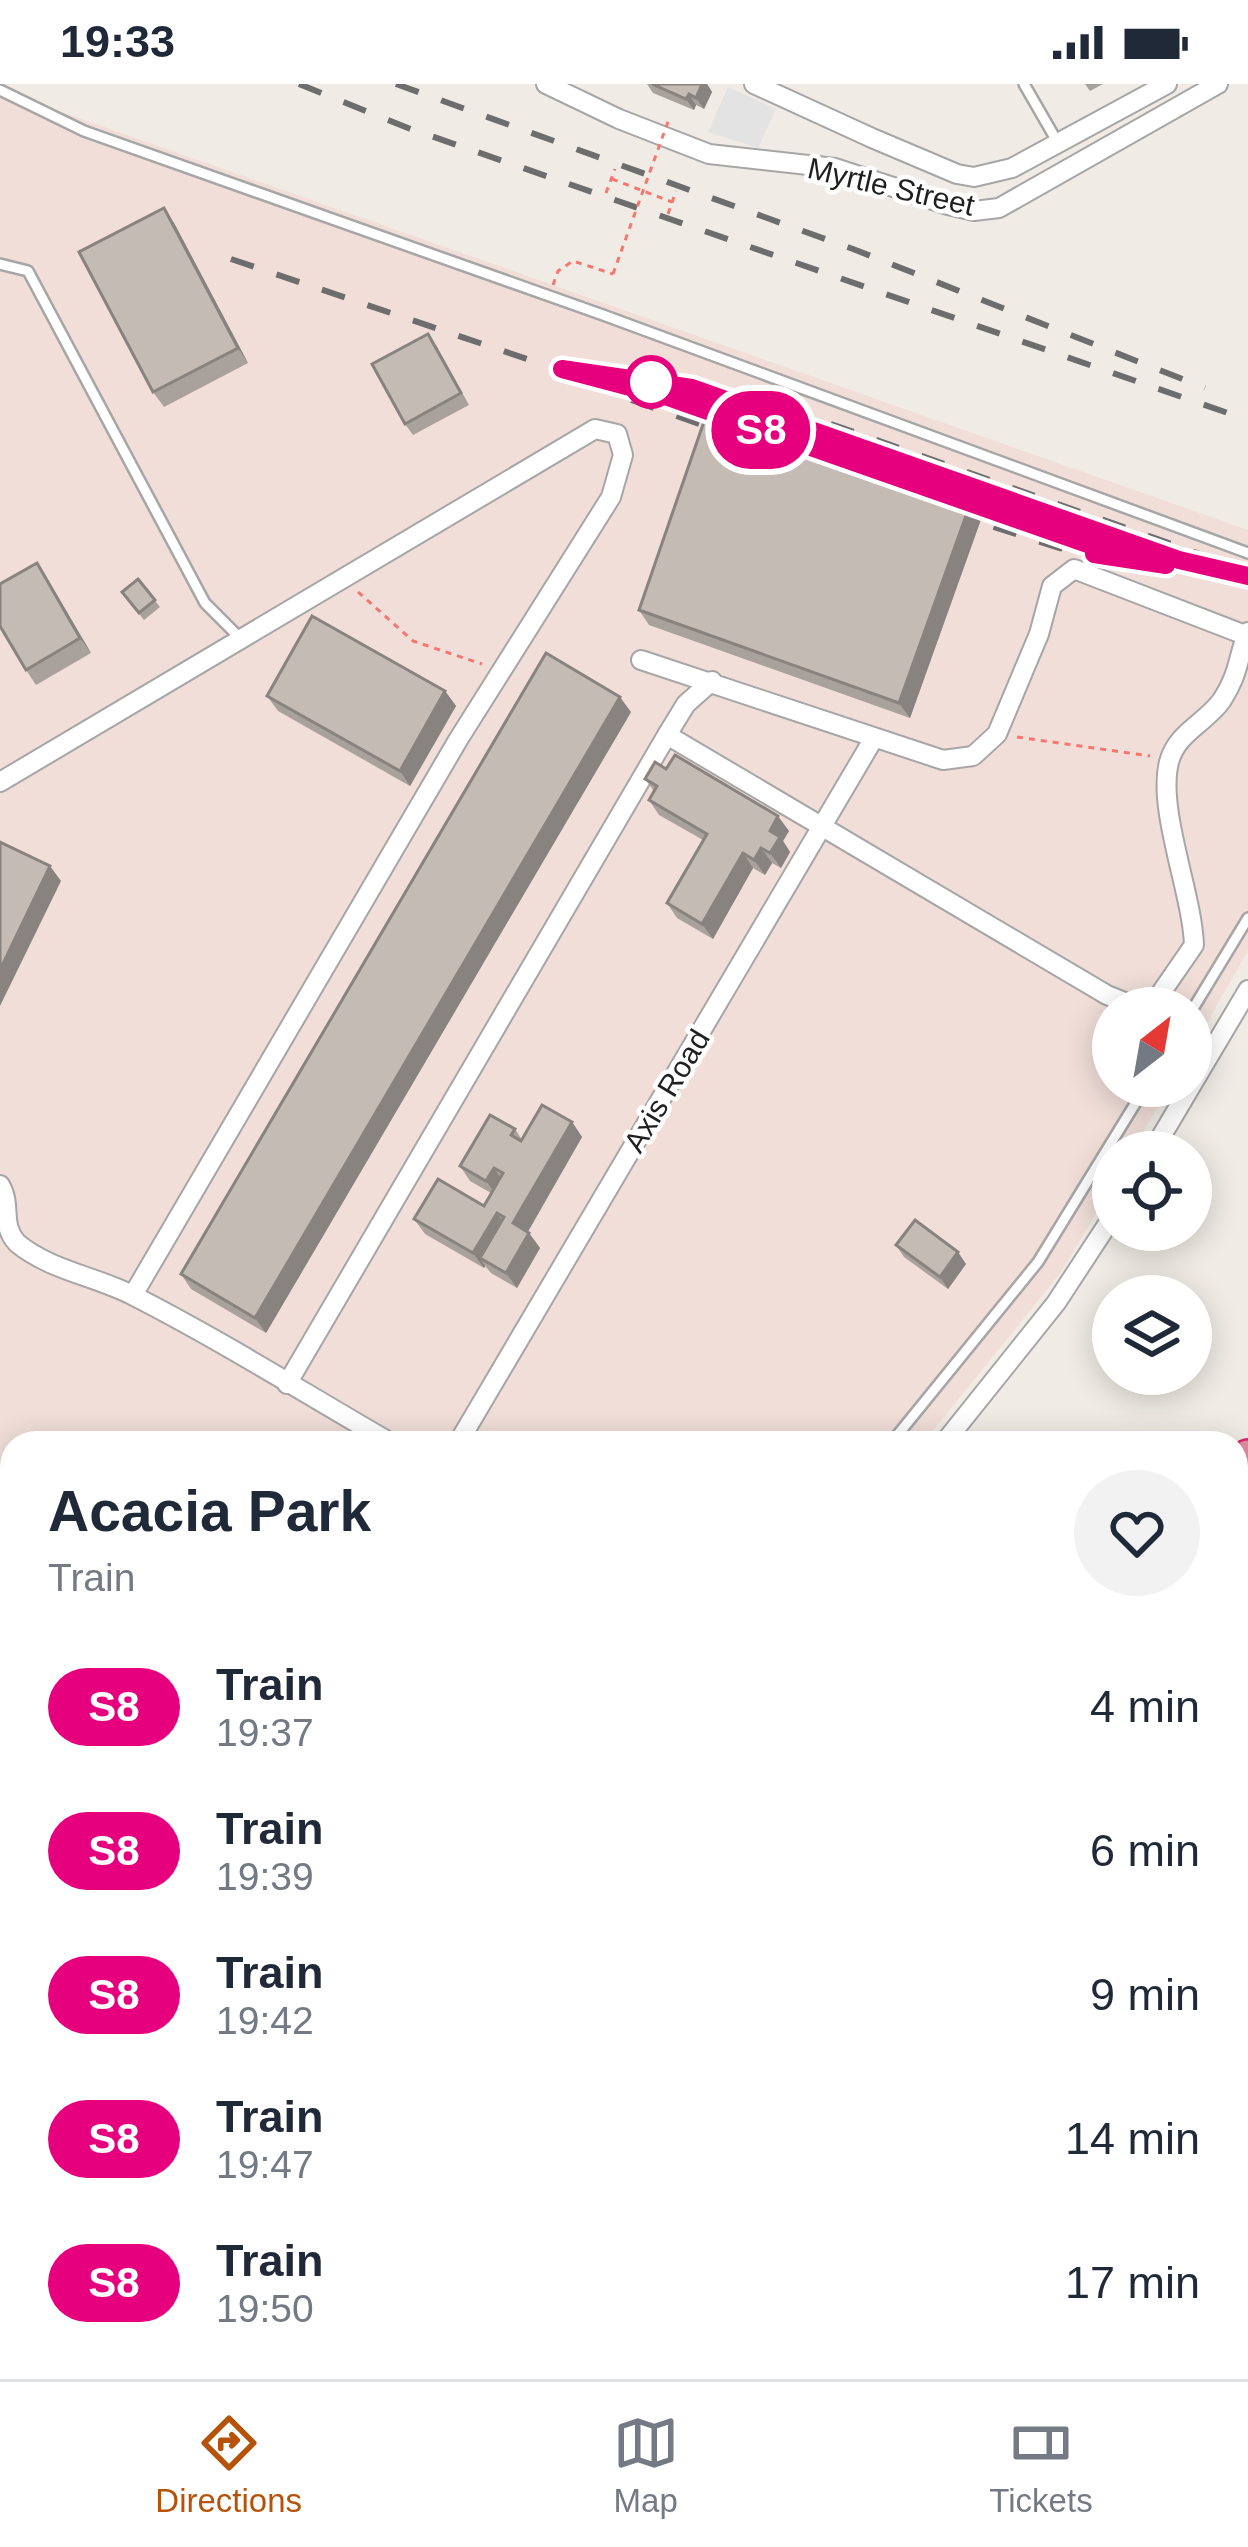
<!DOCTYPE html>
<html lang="en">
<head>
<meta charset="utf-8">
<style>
	:root { --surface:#fff; --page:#f2f2f3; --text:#1f2937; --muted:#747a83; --line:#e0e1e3; --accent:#b45309 }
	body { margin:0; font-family:Arial,sans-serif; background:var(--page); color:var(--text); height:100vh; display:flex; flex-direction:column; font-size:45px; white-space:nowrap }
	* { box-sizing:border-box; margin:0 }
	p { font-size:39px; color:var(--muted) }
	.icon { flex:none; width:66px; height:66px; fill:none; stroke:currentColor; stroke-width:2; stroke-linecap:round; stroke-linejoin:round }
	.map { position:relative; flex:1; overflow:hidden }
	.sheet { position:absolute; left:0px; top:1347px; width:1248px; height:948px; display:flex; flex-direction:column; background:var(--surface); border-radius:36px 36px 0 0; box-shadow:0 6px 30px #0003 }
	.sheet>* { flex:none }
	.badge { padding:0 24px; border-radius:39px; font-size:42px; line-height:78px }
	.needle { width:78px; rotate:31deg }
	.buttons { position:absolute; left:1092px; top:903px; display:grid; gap:24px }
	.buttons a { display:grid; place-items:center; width:120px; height:120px; border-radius:50%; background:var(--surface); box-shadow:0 6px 30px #0003; font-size:60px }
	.map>.badge { position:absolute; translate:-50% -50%; box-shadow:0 0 0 6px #fff }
	.round { display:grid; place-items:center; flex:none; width:126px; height:126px; border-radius:63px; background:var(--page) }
	.headline { display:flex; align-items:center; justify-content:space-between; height:204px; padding:0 48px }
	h1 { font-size:57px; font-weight:600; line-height:90px }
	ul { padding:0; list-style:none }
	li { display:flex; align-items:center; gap:36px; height:144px; padding:0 48px }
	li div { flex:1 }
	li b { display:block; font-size:45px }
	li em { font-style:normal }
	li .badge { min-width:132px; font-weight:700; text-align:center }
	.status { display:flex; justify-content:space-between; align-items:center; height:84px; padding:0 60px; background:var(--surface); direction:ltr }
	.status svg { height:33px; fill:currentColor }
	.dock { display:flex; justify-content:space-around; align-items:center; height:168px; border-top:3px solid var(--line); background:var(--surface); font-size:33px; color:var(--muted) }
	.dock a { display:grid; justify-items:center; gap:6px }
	.dock .on { color:var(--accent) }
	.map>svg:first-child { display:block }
	.residential { fill:#dddcdc }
	.military { fill:#f1ded9 }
	.parking { fill:#e3e3e3 }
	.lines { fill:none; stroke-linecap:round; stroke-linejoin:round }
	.lane-casing { stroke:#a6a6a6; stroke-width:14 }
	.street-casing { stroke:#a6a6a6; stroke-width:22 }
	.secondary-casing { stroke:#6e7507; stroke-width:32 }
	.highway-casing { stroke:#d8286c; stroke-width:38 }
	.path { stroke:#f7766f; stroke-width:3; stroke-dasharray:6 6; stroke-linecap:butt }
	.lane { stroke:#fff; stroke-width:9 }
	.street { stroke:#fff; stroke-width:18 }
	.secondary { stroke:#f8f8ba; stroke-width:27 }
	.highway { stroke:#e58fa3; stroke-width:33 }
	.rail { stroke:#6d6d6d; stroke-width:6; stroke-dasharray:24 24; stroke-linecap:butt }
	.path-bridge { stroke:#f7766f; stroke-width:3; stroke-dasharray:6 6; stroke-linecap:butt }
	.wall { fill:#a9a19c }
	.shaded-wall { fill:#89837f }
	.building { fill:#c4bbb5; stroke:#89837f; stroke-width:3 }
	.line-casing { stroke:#fff; stroke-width:27 }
	.line { stroke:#e6007e; stroke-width:18 }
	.stop-dot { fill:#fff; stroke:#e6007e; stroke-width:6 }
	.labels { text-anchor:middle; stroke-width:9; stroke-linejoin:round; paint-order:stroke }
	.street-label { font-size:30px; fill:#1f1f1f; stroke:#fff }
</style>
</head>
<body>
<div class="status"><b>19:33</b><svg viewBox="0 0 49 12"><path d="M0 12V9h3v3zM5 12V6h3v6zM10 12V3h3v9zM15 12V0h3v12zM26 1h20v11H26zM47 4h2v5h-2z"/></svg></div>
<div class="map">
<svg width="1248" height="2295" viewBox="0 0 1248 2295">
	<rect width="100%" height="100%" fill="#f0ece5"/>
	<!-- residential -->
	<g class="residential">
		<polygon points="1248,1542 1248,1971 1236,1966 1236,1563"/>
		<polygon points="1236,2086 1248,2091 1248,2295 926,2295 930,2283 1236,2283"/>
	</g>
	<!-- military -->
	<polygon class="military" points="0,0 56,26 1248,446 1248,867 1191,966 1191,924 1113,924 1113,1002 1170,1002 1131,1068 1113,1068 1113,1100 1062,1187 923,1359 12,1359 12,1436 0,1458"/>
	<!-- parking -->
	<polygon class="parking" points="728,3 776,25 758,64 708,48"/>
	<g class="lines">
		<defs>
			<g id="lane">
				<polyline points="1024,0 1058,59"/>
				<polyline points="0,6 84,47 603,231 1248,469"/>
				<polyline points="0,180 28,187 205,519 241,555"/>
				<polyline points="1191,928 1248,834"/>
				<polyline points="891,1359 1038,1178 1146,1002"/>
				<polyline points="0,1461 12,1444"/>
			</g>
			<g id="street">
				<polyline points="546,0 619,35 709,70 835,84 948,121 974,127 999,124 1218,0"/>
				<polyline points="754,0 872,54 957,90 974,93 1012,84 1167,0"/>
				<polyline points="641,576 943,676 973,672 997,650 1039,550 1052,502 1074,485 1245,551"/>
				<path d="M667 651 1107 911 1132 921 1154 919 1194 861C1192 808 1157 726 1169 678 1177 648 1206 639 1222 616 1240 588 1237 574 1248 548"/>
				<polyline points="0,698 595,345 617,350 623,371 611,413 458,656 133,1211"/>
				<polyline points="1152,1068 1248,906"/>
				<path d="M0 1101C12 1120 0 1141 17 1159 51 1187 96 1192 134 1212 222 1257 306 1310 391 1359"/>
				<polyline points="287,1300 667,651 686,620 712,597"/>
				<polyline points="458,1359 874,654"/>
				<polyline points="944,1359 1056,1219 1113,1132"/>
				<polyline points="1236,1821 1248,1792"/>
				<polyline points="1236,1963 1248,1968"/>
				<polyline points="582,2283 582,2295"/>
				<polyline points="925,2295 929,2283"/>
				<polyline points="1144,2295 1148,2283"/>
			</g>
			<g id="secondary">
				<polyline points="1236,1993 1248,1997"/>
				<polyline points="1236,2037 1248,2042"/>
			</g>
			<g id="highway">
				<polyline points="1236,1394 1248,1373"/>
				<polyline points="1236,1483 1248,1462"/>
				<polyline points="729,2295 734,2283"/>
				<polyline points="776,2295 781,2283"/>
			</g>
		</defs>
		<!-- lane casing -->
		<use href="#lane" class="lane-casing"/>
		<!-- street casing -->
		<use href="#street" class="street-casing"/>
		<!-- secondary casing -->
		<use href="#secondary" class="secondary-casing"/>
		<!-- highway casing -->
		<use href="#highway" class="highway-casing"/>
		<!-- path -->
		<g class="path">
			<polyline points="612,95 672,118"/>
			<polyline points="606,109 615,85"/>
			<polyline points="668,130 676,107"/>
			<polyline points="553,201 558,187 573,177 613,190"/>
			<polyline points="358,508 413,557 482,580"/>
			<polyline points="1017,653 1150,672"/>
			<polyline points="0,2085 12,2067"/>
			<polyline points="0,2282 11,2295"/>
		</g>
		<!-- lane -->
		<use href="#lane" class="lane"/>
		<!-- street -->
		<use href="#street" class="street"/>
		<!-- secondary -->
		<use href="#secondary" class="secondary"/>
		<!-- highway -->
		<use href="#highway" class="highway"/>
		<!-- rail -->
		<g class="rail">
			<polyline points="299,0 408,44 1248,336"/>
			<polyline points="396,0 853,165 1205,304"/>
			<polyline points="231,175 536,278 757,314 1248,487"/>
			<polyline points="586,300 733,352"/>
			<polyline points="948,428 1059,464 1217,488"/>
		</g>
		<!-- path-bridge -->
		<polyline class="path-bridge" points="613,190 669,35"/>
	</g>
	<!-- wall -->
	<g class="wall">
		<polygon points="647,0 707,0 712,8 704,25 696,21 694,26 653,9"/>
		<polygon points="1085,0 1103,0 1090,7"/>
		<polygon points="174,139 248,279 164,323 153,308"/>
		<polygon points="436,261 469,321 413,351 405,340"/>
		<polygon points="973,412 984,427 910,634 649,541 639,526"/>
		<polygon points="37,479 91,569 36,601 26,586"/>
		<polygon points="138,495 160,523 144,536 122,508"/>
		<polygon points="445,607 456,622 410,702 278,627 267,612"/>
		<polygon points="631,628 266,1249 191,1205 181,1190"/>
		<polygon points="645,695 789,747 783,757 790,768 781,784 772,779 765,791 753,784 713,855 677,834 667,819 703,756 659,731 649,716 654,707"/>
		<polygon points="572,1038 582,1053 528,1148 540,1164 517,1204 491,1189 485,1182 484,1184 425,1150 414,1135 484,1122 491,1109 470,1097 460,1082 515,1045 522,1056"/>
		<polygon points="896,1161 966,1180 948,1205 904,1173"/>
	</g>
	<!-- shaded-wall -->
	<g class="shaded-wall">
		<polygon points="702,0 707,0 712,8 704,25 696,14"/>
		<polygon points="689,10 696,21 694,26 686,15"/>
		<polygon points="164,124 174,139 248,279 238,264"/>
		<polygon points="973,412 984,427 910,634 899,619"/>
		<polygon points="37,479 47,494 91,569 80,554"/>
		<polygon points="445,607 456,622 410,702 400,687"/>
		<polygon points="620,613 631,628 266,1249 255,1234"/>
		<polygon points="778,732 789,747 783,757 790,768 781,784 770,769 770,747"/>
		<polygon points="761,764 772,779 765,791 754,776"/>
		<polygon points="743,769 753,784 713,855 702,840"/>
		<polygon points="50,782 61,797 0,922 0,886"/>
		<polygon points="572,1038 582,1053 524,1154 513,1139"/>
		<polygon points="494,1084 504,1099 497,1112 486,1097"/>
		<polygon points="497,1129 507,1144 480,1174 485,1182 484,1184 473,1169"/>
		<polygon points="529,1149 540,1164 517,1204 506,1189"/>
		<polygon points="958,1168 966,1180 948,1205 940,1193"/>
	</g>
	<!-- building -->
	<g class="building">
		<polygon points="652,0 702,0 696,14 689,10 686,15"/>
		<polygon points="164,124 238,264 153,308 79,168"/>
		<polygon points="428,250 461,309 405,340 372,280"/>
		<polygon points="709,323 973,412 899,619 639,526"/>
		<polygon points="37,479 80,554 26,586 0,542 0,500"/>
		<polygon points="138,495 155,516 139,529 122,508"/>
		<polygon points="312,532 445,607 400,687 267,612"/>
		<polygon points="546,569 620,613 255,1234 181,1190"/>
		<polygon points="675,671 778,732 770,747 780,753 770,769 761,764 754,776 743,769 702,840 667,819 707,750 649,716 657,702 645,695 655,678 666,685"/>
		<polygon points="0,758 50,782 0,886"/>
		<polygon points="542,1021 572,1038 513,1139 529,1149 506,1189 480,1174 504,1133 497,1129 473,1169 414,1135 438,1095 484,1122 503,1089 494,1084 486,1097 460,1082 490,1031 515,1045 511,1051 521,1057"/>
		<polygon points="915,1136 958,1168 940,1193 896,1161"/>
	</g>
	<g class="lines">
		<defs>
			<polyline id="line" points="1094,470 1166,481 1096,463 668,313 562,285 692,304 1179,476 1248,492"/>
		</defs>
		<!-- line casing -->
		<use href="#line" class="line-casing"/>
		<!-- line -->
		<use href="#line" class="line"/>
	</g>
	<!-- markers -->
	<circle class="stop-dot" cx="651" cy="298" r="24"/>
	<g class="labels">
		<!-- street labels -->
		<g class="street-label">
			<text transform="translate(891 103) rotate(13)" y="10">Myrtle Street</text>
			<text transform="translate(667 1007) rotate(-59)" y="10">Axis Road</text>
		</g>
	</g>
</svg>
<div class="buttons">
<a><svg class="needle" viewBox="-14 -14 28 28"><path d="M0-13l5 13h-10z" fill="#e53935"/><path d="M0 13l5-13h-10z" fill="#747a83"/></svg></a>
<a><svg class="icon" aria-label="locate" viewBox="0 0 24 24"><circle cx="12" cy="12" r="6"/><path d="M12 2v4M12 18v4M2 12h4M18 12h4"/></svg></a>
<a><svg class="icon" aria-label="layers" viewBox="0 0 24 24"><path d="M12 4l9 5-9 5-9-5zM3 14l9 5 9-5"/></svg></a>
</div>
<b class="badge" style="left:761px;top:346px;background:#e6007e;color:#fff">S8</b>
<section class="sheet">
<div class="headline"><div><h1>Acacia Park</h1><p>Train</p></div><a class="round"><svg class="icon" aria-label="heart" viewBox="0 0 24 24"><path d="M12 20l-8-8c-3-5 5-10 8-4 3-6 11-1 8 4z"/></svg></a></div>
<ul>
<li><span class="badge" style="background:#e6007e;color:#fff">S8</span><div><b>Train</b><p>19:37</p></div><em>4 min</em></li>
<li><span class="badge" style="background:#e6007e;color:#fff">S8</span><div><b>Train</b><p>19:39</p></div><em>6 min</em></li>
<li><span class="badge" style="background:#e6007e;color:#fff">S8</span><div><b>Train</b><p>19:42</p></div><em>9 min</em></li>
<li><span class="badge" style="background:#e6007e;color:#fff">S8</span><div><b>Train</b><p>19:47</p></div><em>14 min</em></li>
<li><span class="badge" style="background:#e6007e;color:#fff">S8</span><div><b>Train</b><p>19:50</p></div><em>17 min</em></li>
</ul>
</section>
</div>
<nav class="dock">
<a class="on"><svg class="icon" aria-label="directions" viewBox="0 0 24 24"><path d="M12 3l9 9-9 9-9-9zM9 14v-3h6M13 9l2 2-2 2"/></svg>Directions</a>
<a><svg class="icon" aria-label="map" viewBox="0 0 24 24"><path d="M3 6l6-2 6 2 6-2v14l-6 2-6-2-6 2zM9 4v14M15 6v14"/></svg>Map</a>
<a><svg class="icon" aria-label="tickets" viewBox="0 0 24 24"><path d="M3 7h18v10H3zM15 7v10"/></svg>Tickets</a>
</nav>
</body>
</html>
